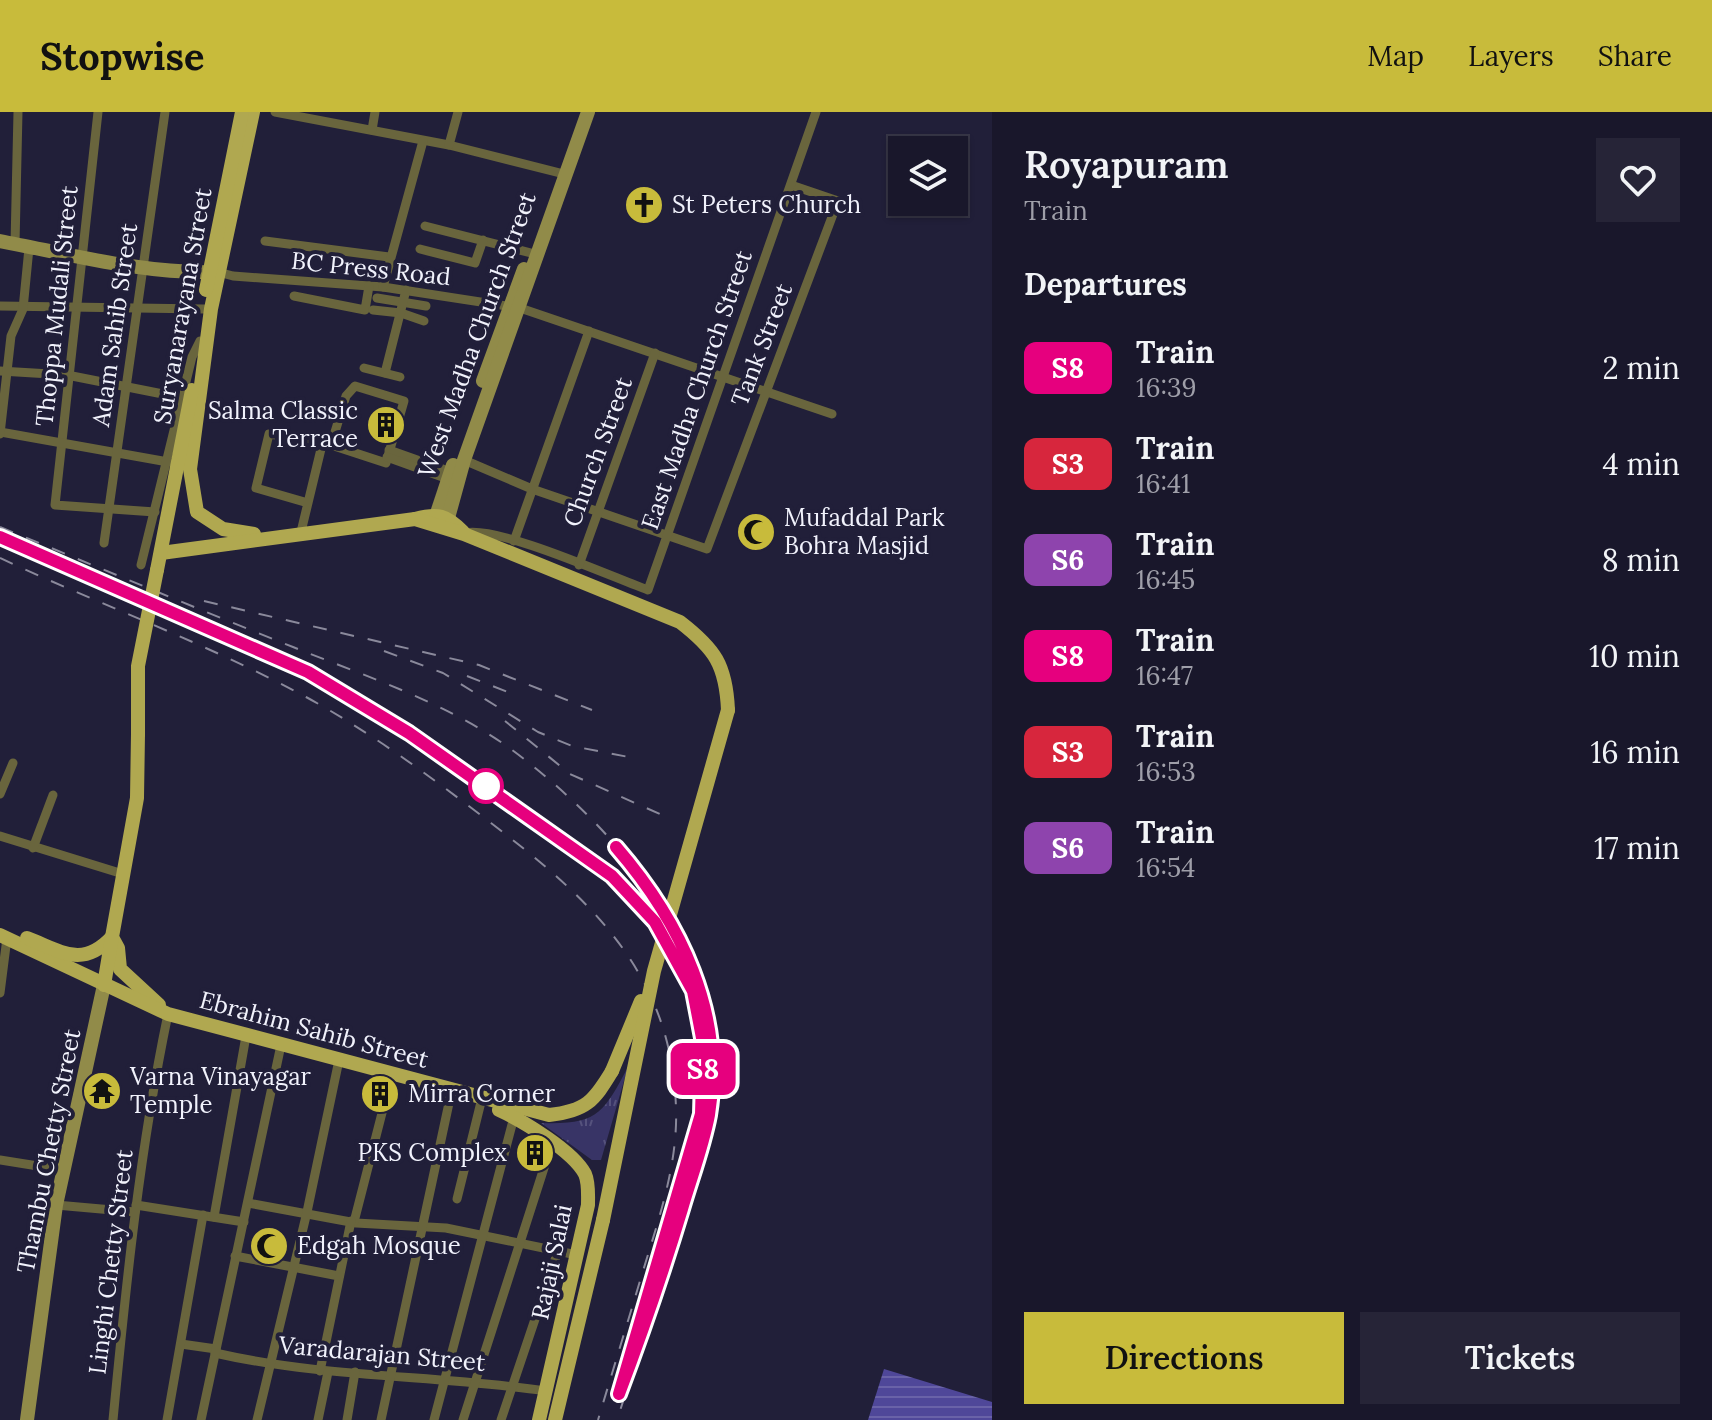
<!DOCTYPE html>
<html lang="en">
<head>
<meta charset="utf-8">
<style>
	:root { --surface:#19172b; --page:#262437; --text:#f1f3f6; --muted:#9f9fa9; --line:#373647; --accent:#c8bb3b }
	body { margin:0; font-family:Lora,serif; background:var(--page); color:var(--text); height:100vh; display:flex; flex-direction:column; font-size:30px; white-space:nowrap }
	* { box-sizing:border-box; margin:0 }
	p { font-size:26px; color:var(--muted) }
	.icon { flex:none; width:44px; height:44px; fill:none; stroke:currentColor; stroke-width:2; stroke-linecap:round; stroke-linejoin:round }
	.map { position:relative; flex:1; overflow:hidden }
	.sheet { display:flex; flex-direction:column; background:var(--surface); width:720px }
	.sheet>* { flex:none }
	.badge { padding:0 16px; border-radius:12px; font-size:28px; line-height:52px }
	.controls { position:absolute; left:888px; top:24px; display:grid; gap:16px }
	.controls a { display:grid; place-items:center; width:80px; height:80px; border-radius:0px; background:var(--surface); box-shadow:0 2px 6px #0004,0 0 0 2px var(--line); font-size:40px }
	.map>.badge { position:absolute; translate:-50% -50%; box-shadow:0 0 0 4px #fff }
	h2 { padding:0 32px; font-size:30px; line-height:72px }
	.round { display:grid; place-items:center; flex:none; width:84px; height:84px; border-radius:0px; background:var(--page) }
	.overview { display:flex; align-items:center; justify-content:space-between; height:136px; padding:0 32px }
	h1 { font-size:38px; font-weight:600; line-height:60px }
	.action { display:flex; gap:16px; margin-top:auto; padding:16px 32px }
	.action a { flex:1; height:92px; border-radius:0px; background:var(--accent); color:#111; font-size:32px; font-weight:600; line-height:92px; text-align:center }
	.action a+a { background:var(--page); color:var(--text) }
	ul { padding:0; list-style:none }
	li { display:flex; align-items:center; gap:24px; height:96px; padding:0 32px }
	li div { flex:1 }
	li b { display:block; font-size:30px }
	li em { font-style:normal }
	li .badge { min-width:88px; font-weight:700; text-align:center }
	header { display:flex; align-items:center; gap:48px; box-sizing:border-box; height:112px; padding:0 40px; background:var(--accent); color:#111 }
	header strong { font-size:38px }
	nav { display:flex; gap:44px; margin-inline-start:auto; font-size:28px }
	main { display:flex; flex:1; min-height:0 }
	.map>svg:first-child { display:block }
	.grass { fill:url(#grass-tufts) }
	.water { fill:url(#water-rules) }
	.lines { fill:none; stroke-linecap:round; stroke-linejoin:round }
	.street { stroke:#69653d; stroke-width:9 }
	.secondary { stroke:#918b49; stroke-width:14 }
	.primary { stroke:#b0a850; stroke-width:14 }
	.rail { stroke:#8a899b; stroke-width:2; stroke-dasharray:14 14; stroke-linecap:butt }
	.primary-bridge { stroke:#b0a850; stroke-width:14 }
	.line-casing { stroke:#fff; stroke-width:18 }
	.line { stroke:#e6007e; stroke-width:12 }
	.stop-dot { fill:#fff; stroke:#e6007e; stroke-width:4 }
	.labels { text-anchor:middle; stroke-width:8; stroke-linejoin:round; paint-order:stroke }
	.poi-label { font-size:24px; fill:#f1f2fc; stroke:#211f39; text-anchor:start }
	.street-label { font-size:24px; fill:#f1f2fc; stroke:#211f39 }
</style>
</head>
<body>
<header>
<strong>Stopwise</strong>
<nav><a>Map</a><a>Layers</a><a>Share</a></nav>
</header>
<main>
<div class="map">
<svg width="992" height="1308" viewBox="0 0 992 1308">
	<defs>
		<pattern id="grass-tufts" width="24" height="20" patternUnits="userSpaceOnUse" patternTransform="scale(2)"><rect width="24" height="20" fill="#383466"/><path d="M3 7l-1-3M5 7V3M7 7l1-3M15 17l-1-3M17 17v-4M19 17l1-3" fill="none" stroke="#55527d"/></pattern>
		<pattern id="water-rules" width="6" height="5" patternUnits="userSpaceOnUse" patternTransform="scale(2)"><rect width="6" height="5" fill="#4f4799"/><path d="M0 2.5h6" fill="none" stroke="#6962a8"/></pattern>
	</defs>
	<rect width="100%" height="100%" fill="#211f39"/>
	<!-- grass -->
	<path class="grass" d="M628 955 601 1048H592L541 1011C597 1013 603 1002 628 955Z"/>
	<!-- water -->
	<polygon class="water" points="884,1257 992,1290 992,1308 868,1308"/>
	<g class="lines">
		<!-- street -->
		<g class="street">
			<polyline points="98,0 55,393 155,400"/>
			<polyline points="275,0 449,33 564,62"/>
			<polyline points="372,18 375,0"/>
			<polyline points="449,33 458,0"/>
			<polyline points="425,114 539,143"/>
			<polyline points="265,129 389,145"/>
			<polyline points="15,132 18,0"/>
			<polyline points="420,137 475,151 483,128"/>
			<polyline points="218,160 233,164 383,175 520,196 832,302"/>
			<polyline points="383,175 423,29"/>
			<polyline points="294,184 365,198 369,174"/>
			<polyline points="377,186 426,194"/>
			<polyline points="0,194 204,197"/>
			<polyline points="373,198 401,201 424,209"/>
			<polyline points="364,256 400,265"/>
			<polyline points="0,259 67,263 183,286"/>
			<polyline points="385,261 406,178"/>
			<polygon points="355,274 404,289 386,351 331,333 346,284"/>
			<polyline points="0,320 168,350"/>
			<polyline points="0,322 11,224 23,197 29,136"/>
			<polyline points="389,338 451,360"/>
			<polyline points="387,345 448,367"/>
			<polyline points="464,348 532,377 707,437 838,89 791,73"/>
			<path d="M465 421C497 413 612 465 648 478L816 0"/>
			<polyline points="300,424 321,337 310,328 269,322 256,376 308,391"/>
			<polyline points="514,429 589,219"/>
			<polyline points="104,431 165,0"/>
			<polyline points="141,453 192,245 200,229"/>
			<polyline points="579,453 655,241"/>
			<polyline points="0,682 13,651"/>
			<polyline points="0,724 123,762"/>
			<polyline points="33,736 53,683"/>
			<polyline points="0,881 7,826"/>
			<polyline points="0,1048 63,1058"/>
			<polyline points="457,1087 481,990"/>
			<polyline points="248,1091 356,1111 446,1116 577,1143"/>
			<polyline points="56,1093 135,1100"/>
			<polyline points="136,1093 244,1110"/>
			<polyline points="214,1105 246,924"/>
			<polyline points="354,1110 392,962"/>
			<polyline points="235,1144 339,1164"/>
			<polyline points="181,1232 216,1237"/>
			<path d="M215 1241C324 1266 437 1263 547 1279"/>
			<polyline points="320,1259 351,1109"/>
			<path d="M113 1308C126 1172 140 1036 168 902"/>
			<polyline points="167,1308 203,1103"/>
			<polyline points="201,1308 281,933"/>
			<polyline points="257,1308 307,1100 339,948"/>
			<polyline points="318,1308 328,1260"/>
			<polyline points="347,1308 355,1260"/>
			<polyline points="381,1308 452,977"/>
			<polyline points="434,1308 514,1005"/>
			<polyline points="463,1308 552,1031"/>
			<polyline points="501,1308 558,1139"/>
		</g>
		<!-- secondary -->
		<g class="secondary">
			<path d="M0 129C73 143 143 162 218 160"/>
			<polyline points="483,269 524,157"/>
			<polyline points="437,401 453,353"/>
			<polyline points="448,406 464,348 588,0"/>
			<polyline points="27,1308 56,1093 104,873"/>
		</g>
		<!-- primary -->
		<g class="primary">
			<polyline points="253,0 211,197 190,357 197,400 223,417 254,422"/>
			<polyline points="206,178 242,0"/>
			<path d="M415 407C438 401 446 403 463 420"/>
			<path d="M161 441 415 407 464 422 680 510C715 537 726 553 728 598"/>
			<polyline points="157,458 192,278"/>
			<polyline points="138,622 137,686 112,825 118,836 120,857 159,893"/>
			<path d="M0 823 168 902 549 1003C586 999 594 989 612 959"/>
			<path d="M27 826C61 839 82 857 112 825"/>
			<polyline points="104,873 112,825"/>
			<path d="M499 998C523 1009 573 1039 585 1062 589 1071 588 1083 588 1093L539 1308"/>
			<polyline points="555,1308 603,1108"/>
		</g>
		<!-- rail -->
		<g class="rail">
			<path d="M0 415C98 455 195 496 293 535 365 564 445 590 508 635 600 702 708 819 711 939 713 1005 692 1063 674 1125 655 1186 637 1247 617 1308"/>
			<path d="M0 446C101 493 208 532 306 585 372 621 431 665 491 711 590 787 672 861 676 996 678 1052 659 1106 643 1159 628 1209 613 1258 598 1308"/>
			<polyline points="73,458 308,560 409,621 612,764 655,810 683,856"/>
			<polyline points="204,489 479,553 592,598"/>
			<polyline points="384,539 443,561 538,620 572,634 639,647"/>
			<polyline points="467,564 518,584"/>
			<polyline points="505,609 570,662 662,703"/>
		</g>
		<!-- primary-bridge -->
		<g class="primary-bridge">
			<polyline points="138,622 138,554 157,458"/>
			<polyline points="612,959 641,889"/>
			<polyline points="603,1108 654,859 728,598"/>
		</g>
	</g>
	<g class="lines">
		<defs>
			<path id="line" d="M0 425 308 560 409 621 612 764 655 810 693 879 703 931 701 1002 619 1282C642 1221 663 1160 682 1097 691 1066 703 1035 709 1003 726 902 680 809 616 735"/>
		</defs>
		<!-- line casing -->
		<use href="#line" class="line-casing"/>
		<!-- line -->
		<use href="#line" class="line"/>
	</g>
	<!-- icons -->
	<defs>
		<symbol id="church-disc" viewBox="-11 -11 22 22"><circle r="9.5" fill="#c8bb3b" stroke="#211f39"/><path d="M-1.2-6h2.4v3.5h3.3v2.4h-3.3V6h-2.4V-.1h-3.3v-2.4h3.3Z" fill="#111"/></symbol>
		<symbol id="building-disc" viewBox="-11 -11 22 22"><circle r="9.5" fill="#c8bb3b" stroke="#211f39"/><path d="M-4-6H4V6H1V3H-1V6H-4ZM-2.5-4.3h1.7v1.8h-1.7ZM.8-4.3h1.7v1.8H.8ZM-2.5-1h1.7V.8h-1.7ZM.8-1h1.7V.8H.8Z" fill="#111"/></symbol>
		<symbol id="mosque-disc" viewBox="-11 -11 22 22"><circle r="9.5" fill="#c8bb3b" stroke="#211f39"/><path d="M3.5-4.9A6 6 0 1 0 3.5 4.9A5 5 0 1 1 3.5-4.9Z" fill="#111"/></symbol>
		<symbol id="temple-disc" viewBox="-11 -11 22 22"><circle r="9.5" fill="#c8bb3b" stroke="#211f39"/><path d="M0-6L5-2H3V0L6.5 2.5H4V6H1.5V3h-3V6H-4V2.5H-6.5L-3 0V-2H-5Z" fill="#111"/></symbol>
	</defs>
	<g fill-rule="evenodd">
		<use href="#church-disc" x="622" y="71" width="44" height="44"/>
		<use href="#building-disc" x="364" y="291" width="44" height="44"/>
		<use href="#mosque-disc" x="734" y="398" width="44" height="44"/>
		<use href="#temple-disc" x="80" y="957" width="44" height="44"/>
		<use href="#building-disc" x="358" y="960" width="44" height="44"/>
		<use href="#building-disc" x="513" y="1019" width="44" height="44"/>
		<use href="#mosque-disc" x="247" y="1112" width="44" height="44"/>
	</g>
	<!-- markers -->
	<circle class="stop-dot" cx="486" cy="674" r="16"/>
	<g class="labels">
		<!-- poi labels -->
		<g class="poi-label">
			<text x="672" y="101">St Peters Church</text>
			<text x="358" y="307" text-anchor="end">Salma Classic<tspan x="358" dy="28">Terrace</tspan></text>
			<text x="784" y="414">Mufaddal Park<tspan x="784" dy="28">Bohra Masjid</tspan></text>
			<text x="130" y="973">Varna Vinayagar<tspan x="130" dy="28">Temple</tspan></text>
			<text x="408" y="990">Mirra Corner</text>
			<text x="507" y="1049" text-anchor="end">PKS Complex</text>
			<text x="297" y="1142">Edgah Mosque</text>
		</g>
		<!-- street labels -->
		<g class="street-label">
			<text transform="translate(371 157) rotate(6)" y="8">BC Press Road</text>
			<text transform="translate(57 194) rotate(-84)" y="8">Thoppa Mudali Street</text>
			<text transform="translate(183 194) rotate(-80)" y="8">Suryanarayana Street</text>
			<text transform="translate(115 213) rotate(-82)" y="8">Adam Sahib Street</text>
			<text transform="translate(477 223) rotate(-70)" y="8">West Madha Church Street</text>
			<text transform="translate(762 233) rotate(-69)" y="8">Tank Street</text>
			<text transform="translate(697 278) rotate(-71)" y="8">East Madha Church Street</text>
			<text transform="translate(598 340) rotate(-70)" y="8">Church Street</text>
			<text transform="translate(314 918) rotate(15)" y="8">Ebrahim Sahib Street</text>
			<text transform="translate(49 1039) rotate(-79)" y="8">Thambu Chetty Street</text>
			<text transform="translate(111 1150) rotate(-83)" y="8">Linghi Chetty Street</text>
			<text transform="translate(552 1150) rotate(-78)" y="8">Rajaji Salai</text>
			<text transform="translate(382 1242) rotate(5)" y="8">Varadarajan Street</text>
		</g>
	</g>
</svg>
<div class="controls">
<a><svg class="icon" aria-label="layers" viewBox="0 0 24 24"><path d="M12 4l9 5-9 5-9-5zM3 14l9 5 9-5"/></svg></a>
</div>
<b class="badge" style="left:703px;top:957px;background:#e6007e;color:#fff">S8</b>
</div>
<section class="sheet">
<div class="overview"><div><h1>Royapuram</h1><p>Train</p></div><a class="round"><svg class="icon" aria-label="heart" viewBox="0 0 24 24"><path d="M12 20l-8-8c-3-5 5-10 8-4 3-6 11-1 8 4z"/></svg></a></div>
<h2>Departures</h2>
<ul>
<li><span class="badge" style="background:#e6007e;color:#fff">S8</span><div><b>Train</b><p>16:39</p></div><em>2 min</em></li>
<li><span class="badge" style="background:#d7263d;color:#fff">S3</span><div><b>Train</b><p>16:41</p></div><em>4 min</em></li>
<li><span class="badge" style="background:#8e44ad;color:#fff">S6</span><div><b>Train</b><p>16:45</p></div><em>8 min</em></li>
<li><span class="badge" style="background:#e6007e;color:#fff">S8</span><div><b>Train</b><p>16:47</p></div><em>10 min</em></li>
<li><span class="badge" style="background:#d7263d;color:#fff">S3</span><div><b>Train</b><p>16:53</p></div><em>16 min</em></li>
<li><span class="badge" style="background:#8e44ad;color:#fff">S6</span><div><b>Train</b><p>16:54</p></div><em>17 min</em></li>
</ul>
<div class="action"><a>Directions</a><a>Tickets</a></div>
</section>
</main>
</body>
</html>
